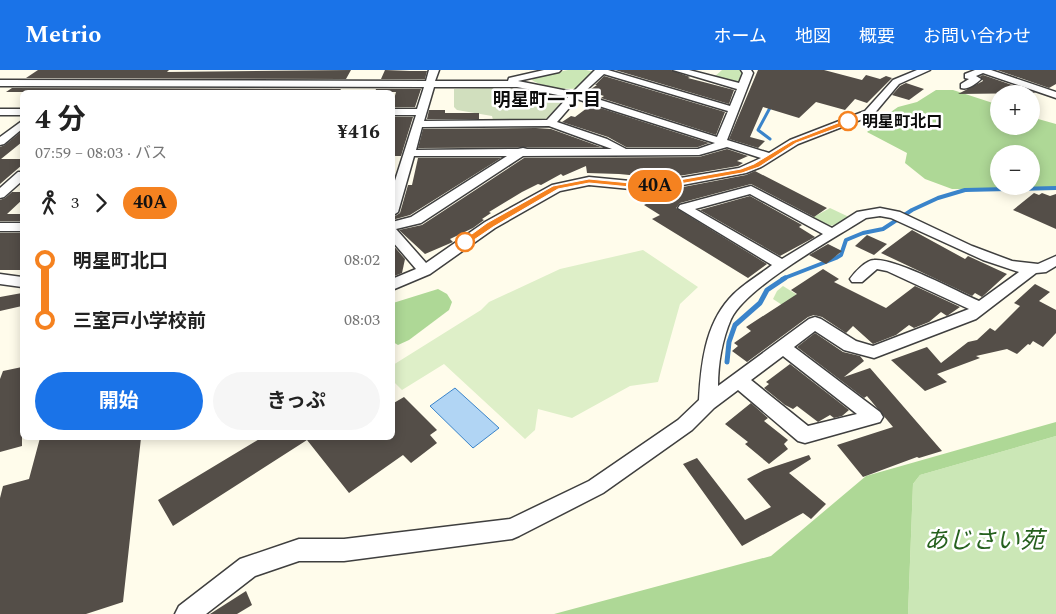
<!DOCTYPE html>
<html lang="ja">
<head>
<meta charset="utf-8">
<style>
	:root { --surface:#fff; --page:#f6f6f6; --text:#222; --muted:#767676; --accent:#1a73e8 }
	body { margin:0; font-family:Spectral,"Noto Sans JP",serif; background:var(--page); color:var(--text); height:100vh; display:flex; flex-direction:column; font-size:19px; white-space:nowrap }
	* { box-sizing:border-box; margin:0 }
	p { font-size:16px; color:var(--muted) }
	.icon { flex:none; width:28px; height:28px; fill:none; stroke:currentColor; stroke-width:2; stroke-linecap:round; stroke-linejoin:round }
	.map { position:relative; flex:1; overflow:hidden }
	.side { position:absolute; left:20px; top:20px; width:375px; height:350px; display:flex; flex-direction:column; background:var(--surface); border-radius:8px; box-shadow:0 2px 12px #0003 }
	.side>* { flex:none }
	.badge { padding:0 10px; border-radius:16px; font-size:18px; line-height:32px }
	.fabs { position:absolute; left:990px; top:15px; display:grid; gap:10px }
	.fabs a { display:grid; place-items:center; width:50px; height:50px; border-radius:50%; background:var(--surface); box-shadow:0 2px 12px #0003; font-size:25px }
	.map>.badge { position:absolute; translate:-50% -50%; box-shadow:0 0 0 2px #fff }
	.legs { display:flex; align-items:center; gap:8px; height:55px; padding:0 15px; font-size:16px }
	.legs p { margin-inline-start:auto }
	.overview { display:flex; align-items:center; justify-content:space-between; height:85px; padding:0 15px }
	h1 { font-size:28px; font-weight:700; line-height:38px }
	.action { display:flex; gap:10px; margin-top:auto; padding:10px 15px }
	.action a { flex:1; height:58px; border-radius:30px; background:var(--accent); color:#fff; font-size:20px; font-weight:700; line-height:58px; text-align:center }
	.action a+a { background:var(--page); color:var(--text) }
	ul { padding:0 15px; list-style:none }
	li { display:flex; align-items:center; gap:18px; height:60px; font-size:19px }
	li i { display:grid; place-items:center; width:8px; height:100%; margin:0 6px; background:currentColor }
	li i::after { content:''; width:12px; height:12px; margin:-6px; border:4px solid; border-radius:50%; background:var(--surface) }
	li p { margin-inline-start:auto }
	li:first-child i { background:linear-gradient(#0000 50%,currentColor 0) }
	li:last-child i { background:linear-gradient(currentColor 50%,#0000 0) }
	header { display:flex; align-items:center; gap:30px; box-sizing:border-box; height:70px; padding:0 25px; background:var(--accent); color:#fff }
	header strong { font-size:24px }
	nav { display:flex; gap:28px; margin-inline-start:auto; font-size:18px }
	.map>svg:first-child { display:block }
	.green { fill:#cbe7b6 }
	.forest { fill:#aed896; fill-rule:evenodd }
	.cemetery { fill:#d1dfbe }
	.pitch { fill:#deefc8 }
	.water { fill:#b1d5f4; stroke:#3a84ca }
	.lines { fill:none; stroke-linecap:round; stroke-linejoin:round }
	.stream-far2 { stroke:#3a84ca; stroke-width:3 }
	.stream-far1 { stroke:#3a84ca; stroke-width:4 }
	.stream { stroke:#3a84ca; stroke-width:5 }
	.building { fill:#544e48 }
	.minor-casing { stroke:#3f3f3f; stroke-width:3 }
	.minor { fill:#fff; fill-rule:evenodd }
	.line-1 { fill:#f58220; stroke:#fff }
	.stop-1-dot { fill:#fff; stroke:#f58220; stroke-width:2.5 }
	.labels { text-anchor:middle; stroke-width:5; stroke-linejoin:round; paint-order:stroke }
	.far-stop-label { font-size:16px; font-weight:bold; fill:#0c0c0c; stroke:#fff; text-anchor:start }
	.far-neighbourhood-label { font-size:18px; font-weight:bold; fill:#0c0c0c; stroke:#fff }
	.near-park-label { font-size:24px; font-style:italic; fill:#26611e; stroke:#fff }
</style>
</head>
<body>
<header>
<strong>Metrio</strong>
<nav><a>ホーム</a><a>地図</a><a>概要</a><a>お問い合わせ</a></nav>
</header>
<div class="map">
<svg width="1056" height="544" viewBox="0 0 1056 544">
	<rect width="100%" height="100%" fill="#fffceb"/>
	<!-- green -->
	<g class="green">
		<path d="M568 0H586L595 2C591 7 586 14 581 17 573 22 539 16 532 10L534 7Z"/>
		<polygon points="722,0 744,0 744,6 737,14 713,8"/>
		<path d="M830 138 849 147C831 158 829 159 810 149Z"/>
		<polygon points="783,216 815,236 799,246 773,229 777,221"/>
		<polygon points="1056,366 1056,544 908,544 913,414 920,405"/>
	</g>
	<!-- forest -->
	<g class="forest">
		<path d="M936 20H953L999 35V56H1031V47L1056 54V119H952L925 109 905 93 907 83 867 62 878 51 898 37 917 32ZM999 84H1031V116H999Z"/>
		<polygon points="438,219 447,224 452,232 449,240 409,270 398,275 393,272 393,233"/>
		<polygon points="1056,352 1056,366 920,405 913,414 908,544 554,544 771,486 866,406"/>
	</g>
	<!-- cemetery -->
	<path class="cemetery" d="M454 19C488 19 532 14 563 31L549 47 541 51 493 50 492 46 457 40 454 37Z"/>
	<!-- pitch -->
	<polygon class="pitch" points="643,180 698,217 680,234 658,312 630,316 572,348 538,339 535,360 525,369 444,294 402,320 393,311 393,295 481,240 489,232 560,199"/>
	<!-- water -->
	<polygon class="water" points="455,318 499,358 473,378 430,336"/>
	<g class="lines">
		<!-- stream-far2 -->
		<polyline class="stream-far2" points="770,69 758,60 772,34"/>
		<!-- stream-far1 -->
		<polyline class="stream-far1" points="782,209 836,188 841,185 846,170 863,163 883,159 912,140 938,128 965,120 1056,118"/>
		<!-- stream -->
		<polyline class="stream" points="727,292 729,272 735,255 760,233 767,220 785,208"/>
	</g>
	<!-- building -->
	<g class="building">
		<polygon points="38,0 169,0 167,2 351,0 346,9 26,8"/>
		<polygon points="385,0 410,1 427,1 425,9 381,9"/>
		<polygon points="615,0 671,0 690,7 688,8 734,20 729,34"/>
		<polygon points="758,0 824,0 862,10 866,5 880,9 886,6 892,8 867,33 855,29 845,40 816,32 799,48 763,37 750,67 765,71 758,78 729,69"/>
		<polygon points="997,0 1056,0 1056,14 1049,18"/>
		<polygon points="983,5 1036,23 958,24 983,11 980,6"/>
		<polygon points="604,6 725,42 716,65 601,28 604,26 588,21 597,15 595,15"/>
		<polygon points="906,13 924,19 909,30 892,25 900,16"/>
		<polygon points="12,18 341,19 339,22 6,22"/>
		<polygon points="376,19 421,19 415,37 392,37 396,22 375,22"/>
		<polygon points="591,35 709,73 698,77 626,77 608,67 562,52 571,46 575,47"/>
		<polygon points="429,40 445,40 445,43 479,43 479,49 427,49"/>
		<polygon points="392,47 413,47 401,86 392,86"/>
		<polygon points="536,58 551,59 601,77 418,78 423,59"/>
		<polygon points="22,61 22,72 1,89 22,89 22,95 0,114 0,77 5,75"/>
		<polygon points="727,79 748,86 737,91 743,93 738,96 661,109 640,109 640,106 619,104 587,103 586,96 563,106 561,104 541,115 538,114 522,122 489,142 491,143 482,149 484,150 473,158 450,169 453,172 425,184 399,160 422,155 524,88 699,87"/>
		<polygon points="418,88 501,88 410,145 392,150 392,148 400,143 408,115 412,115"/>
		<polygon points="755,101 827,138 814,147 751,114 680,133 676,138 767,194 748,208 652,149 660,145 644,135 678,118 746,105"/>
		<polygon points="12,122 22,122 22,130 7,144 22,144 22,151 0,151 0,130 5,128"/>
		<polygon points="1034,123 1039,125 1042,123 1050,126 1056,124 1056,159 1013,140"/>
		<polygon points="750,126 802,155 799,157 815,167 780,186 700,140"/>
		<polygon points="912,160 965,189 968,186 1007,204 982,227 975,223 972,226 881,183"/>
		<rect x="0" y="163" width="22" height="37"/>
		<polygon points="867,165 887,174 874,185 855,176"/>
		<polygon points="392,174 405,189 402,203 392,207"/>
		<polygon points="828,174 842,181 826,194 809,185"/>
		<polygon points="823,199 839,209 834,212 886,238 915,216 960,237 947,246 941,242 929,252 914,258 909,255 896,265 873,274 853,256 846,263 822,247 814,245 808,247 747,292 732,281 738,276 734,273 751,261 746,257 797,224 791,220"/>
		<polygon points="1035,214 1050,222 1039,231 1056,240 1056,263 1043,277 1033,271 1030,275 1028,274 1017,284 1007,279 976,286 980,288 937,304 947,312 925,321 891,290 927,277 941,293 968,272 977,270 990,258 995,261 1020,236 1014,233"/>
		<polygon points="22,223 22,236 0,241 0,227"/>
		<polygon points="815,263 843,282 860,286 864,291 844,307 870,298 942,381 919,388 917,387 863,407 837,375 893,357 867,326 864,328 797,277"/>
		<polygon points="790,294 849,340 842,346 834,348 830,345 818,352 797,336 793,339 785,335 764,318 769,314 766,312"/>
		<polygon points="22,297 22,376 0,382 0,309 3,301"/>
		<polygon points="404,327 437,360 430,365 437,373 411,393 403,385 349,423 307,370 173,456 158,430 261,368 392,368 392,334"/>
		<polygon points="751,333 768,348 764,351 788,370 784,374 788,379 769,394 745,374 748,372 725,354"/>
		<polygon points="40,368 141,368 123,532 86,544 0,544 0,428 3,416 29,409"/>
		<polygon points="809,385 811,389 789,403 826,434 811,449 803,443 742,476 683,394 697,388 745,450 771,437 747,409 764,400"/>
		<polygon points="246,521 252,535 237,544 210,544"/>
	</g>
	<g class="lines">
		<defs>
			<g id="minor">
				<path d="M429 0H439L435 11H508L509 8 544 0H561L559 2 518 11 573 22 595 0H608L730 36 737 19 673 0H689L739 13 743 3 741 0H751L753 3 727 70 769 83 790 70 865 41 893 10 917 0H930L899 14 873 45 798 74 761 97 746 103 651 121 589 115 560 121 495 158 430 204 392 220V209L416 199 392 171V152L411 147 507 86H414L398 142 392 146V120L416 45H392V39H417L424 17 0 16V10L426 11ZM604 4 728 41 717 67 582 24ZM434 17H517L568 27 547 50 424 51ZM577 29 715 73 698 79H626L607 69 557 52ZM549 56 612 79H527L523 78 518 79 416 80 422 57ZM727 77 761 88 739 98 651 113 589 107 552 115 485 152 426 193 396 159 421 153 523 86 699 85Z"/>
				<path d="M975 0H991L1056 22V28L983 3 976 6 981 9C976 14 968 20 961 18V14L969 9 965 8V4Z"/>
				<rect x="0" y="39" width="22" height="6"/>
				<polygon points="22,51 22,59 4,74 0,75 0,67"/>
				<polygon points="18,102 22,102 22,111 4,127 0,128 0,118"/>
				<path d="M751 116 832 158 857 142 880 138 900 142 972 176 1012 191 1038 194 1056 186V196L1046 202 1036 203 976 249 874 288 844 280 815 261 794 277 880 342 883 347 880 352 805 373 798 371 738 320 714 338 692 360 603 423 519 466 512 469 344 491H299L255 506 206 544H175L179 536 240 489 299 469H344L510 449 589 411 678 350 699 330C701 295 705 256 729 229 741 215 758 206 772 195L678 138 680 135ZM750 124 823 164 782 189 695 139ZM880 146 891 148 983 190 1019 202 979 231C956 221 895 188 874 190 866 190 854 203 850 209L852 212H862L877 199 887 201 969 239 873 276 856 271 821 249 815 247 809 249 718 316C718 294 722 270 731 249 747 216 833 169 866 148ZM783 286 857 344 808 356 751 310Z"/>
				<rect x="0" y="153" width="22" height="8"/>
				<polygon points="0,204 22,207 22,217 0,214"/>
			</g>
		</defs>
		<!-- minor casing -->
		<use href="#minor" class="minor-casing"/>
		<!-- minor -->
		<use href="#minor" class="minor"/>
	</g>
	<!-- line-1 -->
	<polygon class="line-1" points="848,49 852,51 851,53 796,73 759,97 742,103 651,119 589,113 558,119 493,157 468,174 461,172 487,153 553,116 589,109 651,115 741,99 754,94 792,71"/>
	<!-- markers -->
	<g class="stop-1-dot">
		<circle cx="848" cy="51" r="9"/>
		<circle cx="465" cy="172" r="9"/>
	</g>
	<g class="labels">
		<!-- far-stop labels -->
		<g class="far-stop-label">
			<text x="862" y="57">明星町北口</text>
		</g>
		<!-- far-neighbourhood labels -->
		<g class="far-neighbourhood-label">
			<text x="547" y="36">明星町一丁目</text>
		</g>
		<!-- near-park labels -->
		<g class="near-park-label">
			<text x="984" y="478">あじさい苑</text>
		</g>
	</g>
</svg>
<div class="fabs">
<a>+</a>
<a>−</a>
</div>
<b class="badge" style="left:655px;top:116px;background:#f58220;color:#111">40A</b>
<section class="side">
<div class="overview"><div><h1>4 分</h1><p>07:59 – 08:03 · バス</p></div><b>¥416</b></div>
<div class="legs"><svg class="icon" aria-label="walk" viewBox="0 0 24 24"><circle cx="13" cy="4" r="2"/><path d="M13 8l-2 6 4 7M11 14l-3 7M7 12l3-4h3l4 4"/></svg>3<svg class="icon" aria-label="forward" viewBox="0 0 24 24"><path d="M9 5l7 7-7 7"/></svg><b class="badge" style="background:#f58220;color:#111">40A</b></div>
<ul>
<li><i style="color:#f58220"></i><b>明星町北口</b><p>08:02</p></li>
<li><i style="color:#f58220"></i><b>三室戸小学校前</b><p>08:03</p></li>
</ul>
<div class="action"><a>開始</a><a>きっぷ</a></div>
</section>
</div>
</body>
</html>
